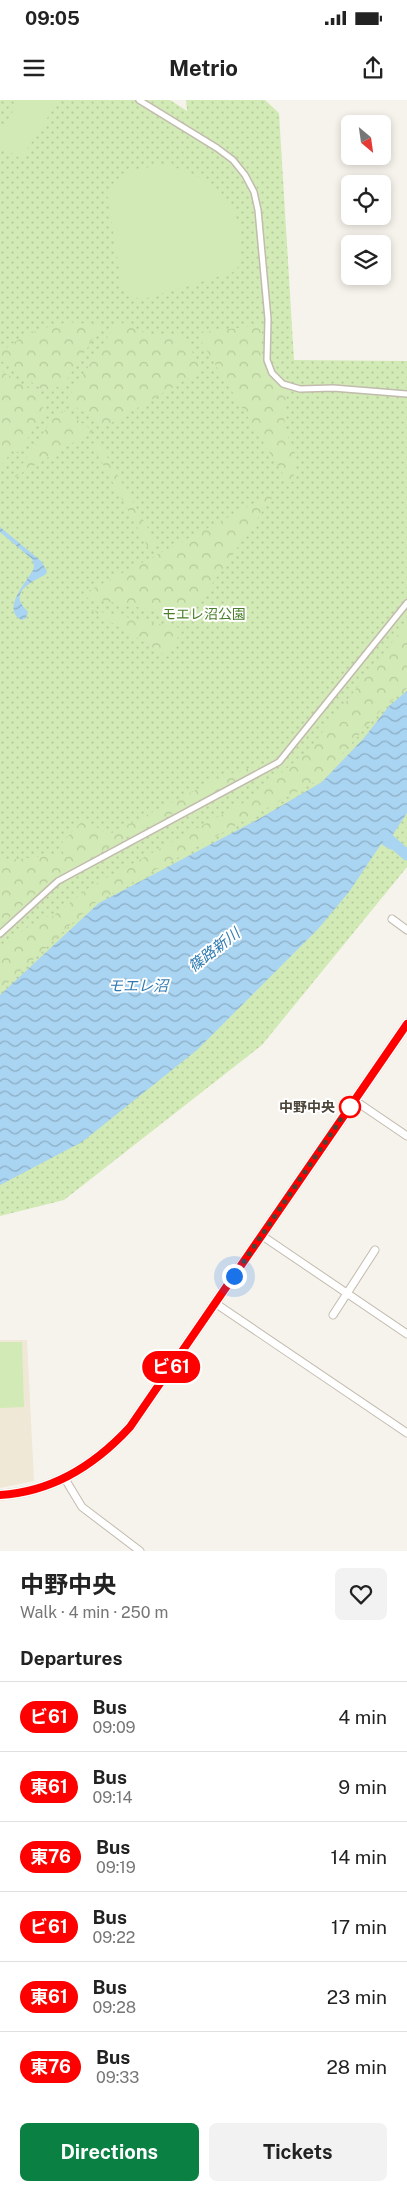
<!DOCTYPE html>
<html lang="en">
<head>
<meta charset="utf-8">
<style>
	:root { --surface:#fff; --page:#f2f2f2; --text:#222; --muted:#767676; --line:#e0e0e0; --accent:#0b8043 }
	body { margin:0; font-family:"Public Sans","Noto Sans JP",sans-serif; background:var(--page); color:var(--text); height:100vh; display:flex; flex-direction:column; font-size:19px; white-space:nowrap }
	* { box-sizing:border-box; margin:0 }
	p { font-size:16px; color:var(--muted) }
	.icon { flex:none; width:28px; height:28px; fill:none; stroke:currentColor; stroke-width:2; stroke-linecap:round; stroke-linejoin:round }
	.map { position:relative; height:1451px; overflow:hidden }
	.details { display:flex; flex-direction:column; background:var(--surface); flex:1 }
	.details>* { flex:none }
	.badge { padding:0 10px; border-radius:16px; font-size:18px; line-height:32px }
	.needle { width:32px; rotate:151deg }
	.buttons { position:absolute; left:341px; top:15px; display:grid; gap:10px }
	.buttons a { display:grid; place-items:center; width:50px; height:50px; border-radius:8px; background:var(--surface); box-shadow:0 2px 8px #0003; font-size:25px }
	.you { position:absolute; width:25px; height:25px; margin:-12px; border:4px solid #fff; border-radius:50%; background:#1a73e8; box-shadow:0 0 0 8px #1a73e833 }
	.map>.badge { position:absolute; translate:-50% -50%; box-shadow:0 0 0 2px #fff }
	h2 { padding:0 20px; font-size:19px; line-height:45px }
	.round { display:grid; place-items:center; flex:none; width:52px; height:52px; border-radius:8px; background:var(--page) }
	.overview { display:flex; align-items:center; justify-content:space-between; height:85px; padding:0 20px }
	h1 { font-size:24px; font-weight:700; line-height:38px }
	.action { display:flex; gap:10px; margin-top:auto; padding:10px 20px }
	.action a { flex:1; height:58px; border-radius:8px; background:var(--accent); color:#fff; font-size:20px; font-weight:700; line-height:58px; text-align:center }
	.action a+a { background:var(--page); color:var(--text) }
	ul { padding:0; list-style:none }
	li { display:flex; align-items:center; gap:15px; height:70px; padding:0 20px; border-top:1px solid var(--line) }
	li div { flex:1 }
	li b { display:block; font-size:19px }
	li em { font-style:normal }
	li .badge { min-width:55px; font-weight:700; text-align:center }
	.status { display:flex; justify-content:space-between; align-items:center; height:35px; padding:0 25px; background:var(--surface); direction:ltr }
	.status svg { height:14px; fill:currentColor }
	header { display:flex; justify-content:space-between; align-items:center; height:65px; padding:0 20px; background:var(--surface); font-size:22px; font-weight:700 }
	.map>svg:first-child { display:block }
	.education { fill:#efe8d6 }
	.grass { fill:url(#grass-dots) }
	.forest { fill:url(#forest-crowns) }
	.pitch { fill:#d2eab5 }
	.water { fill:url(#water-waves) }
	.lines { fill:none; stroke-linecap:round; stroke-linejoin:round }
	.river { stroke:#a9d4f2; stroke-width:11 }
	.pedestrian-casing { stroke:#c2bbae; stroke-width:8 }
	.minor-casing { stroke:#c2bbae; stroke-width:9 }
	.tertiary-casing { stroke:#c2bbae; stroke-width:11 }
	.pedestrian { stroke:#fff; stroke-width:5 }
	.minor { stroke:#fff; stroke-width:7 }
	.tertiary { stroke:#fff; stroke-width:9 }
	.line-casing { stroke:#fff; stroke-width:11 }
	.line { stroke:#f00; stroke-width:8 }
	.walk { stroke:#4b4439; stroke-width:5; stroke-dasharray:0 9 }
	.stop-dot { fill:#fff; stroke:#f00; stroke-width:2.5 }
	.labels { text-anchor:middle; stroke-width:4; stroke-linejoin:round; paint-order:stroke }
	.park-label { font-size:14px; fill:#4a7f2a; stroke:#fff }
	.stop-label { font-size:14px; font-weight:bold; fill:#4b4439; stroke:#fff; text-anchor:end }
	.water-label { font-size:15px; font-style:italic; fill:#2e7ab2; stroke:#fff }
</style>
</head>
<body>
<div class="status"><b>09:05</b><svg viewBox="0 0 49 12"><path d="M0 12V9h3v3zM5 12V6h3v6zM10 12V3h3v9zM15 12V0h3v12zM26 1h20v11H26zM47 4h2v5h-2z"/></svg></div>
<header><svg class="icon" aria-label="menu" viewBox="0 0 24 24"><path d="M4 6h16M4 12h16M4 18h16"/></svg>Metrio<svg class="icon" aria-label="share" viewBox="0 0 24 24"><path d="M12 15V3M7 8l5-5 5 5M5 13v7h14v-7"/></svg></header>
<div class="map">
<svg width="407" height="1451" viewBox="0 0 407 1451">
	<defs>
		<pattern id="grass-dots" width="8" height="8" patternUnits="userSpaceOnUse" patternTransform="scale(1.25)"><rect width="8" height="8" fill="#d2eab5"/><path d="M2 2h.1M6 6h.1" fill="none" stroke="#b6ca9c" stroke-width="1.8" stroke-linecap="round"/></pattern>
		<pattern id="forest-crowns" width="20" height="18" patternUnits="userSpaceOnUse" patternTransform="scale(1.25)"><rect width="20" height="18" fill="#d2eab5"/><path d="M2 6a3 3 0 1 1 6 0M12 15a3 3 0 1 1 6 0" fill="none" stroke="#b6ca9c"/></pattern>
		<pattern id="water-waves" width="16" height="10" patternUnits="userSpaceOnUse" patternTransform="scale(1.25)"><rect width="16" height="10" fill="#a9d4f2"/><path d="M0 5q4-4 8 0t8 0" fill="none" stroke="#8caec5"/></pattern>
	</defs>
	<rect width="100%" height="100%" fill="#f6f3ec"/>
	<!-- education -->
	<polygon class="education" points="0,1240 27,1240 34,1381 0,1388"/>
	<!-- grass -->
	<polygon class="grass" points="0,0 170,0 187,11 186,0 265,0 279,13 294,260 407,261 407,767 262,945 64,1100 0,1116"/>
	<!-- forest -->
	<g class="forest">
		<polygon points="118,221 142,232 160,237 184,234 201,271 106,326 66,301"/>
		<path d="M68 222 102 225 61 289 56 286 50 295 0 260V253C21 235 41 228 68 222Z"/>
		<path d="M262 225C262 254 258 275 288 290L284 307 285 330 296 356 293 381 289 384 196 233Z"/>
		<polygon points="0,270 47,300 42,309 45,312 18,353 12,351 2,365 0,363"/>
		<polygon points="64,310 93,331 13,378 55,315 60,316"/>
		<polygon points="98,341 157,444 149,449 92,344"/>
		<polygon points="276,392 189,517 79,496"/>
		<polygon points="91,510 184,529 165,555"/>
		<polygon points="407,523 407,588 381,610 320,679 93,804 0,890 0,849 41,817 52,817 90,787 256,696 263,685 284,671 311,647"/>
		<polygon points="258,665 258,671 113,744 62,778 49,781 0,826 0,761 64,754 59,746 84,719 108,735 219,678"/>
	</g>
	<!-- pitch -->
	<g class="pitch">
		<polygon points="20,0 59,0 21,59 0,45 0,32"/>
		<path d="M166 65C223 80 250 111 237 171L140 200 122 188 107 93C116 71 144 67 166 65Z"/>
		<polygon points="0,1242 22,1242 24,1307 0,1308"/>
	</g>
	<!-- water -->
	<g class="water">
		<path d="M0 427 41 461 47 471 46 474C37 480 14 488 21 503 23 507 26 509 28 512L26 518 22 520C0 510 28 480 33 470 35 466 33 462 32 459L0 432Z"/>
		<polygon points="407,591 407,713 392,736 399,742 391,750 381,744 349,792 318,829 197,950 82,1042 0,1085 0,895 99,803 257,720 322,682 364,638 389,606"/>
	</g>
	<g class="lines">
		<!-- river -->
		<polyline class="river" points="384,735 407,755"/>
		<defs>
			<g id="pedestrian">
				<polyline points="139,0 217,48 233,60 245,75 254,92 258,110 268,219 267,260 272,273 283,284 300,289 333,288 407,294"/>
				<polyline points="0,834 58,781 279,662 407,503"/>
			</g>
			<g id="minor">
				<polyline points="392,819 407,830"/>
				<polyline points="354,1000 407,1036"/>
				<polyline points="261,1135 407,1234"/>
				<polyline points="215,1203 407,1333"/>
				<polyline points="333,1215 375,1150"/>
				<polyline points="65,1379 82,1407 140,1451"/>
			</g>
			<path id="tertiary" d="M0 1395C52 1392 95 1365 130 1327L407 924"/>
		</defs>
		<!-- pedestrian casing -->
		<use href="#pedestrian" class="pedestrian-casing"/>
		<!-- minor casing -->
		<use href="#minor" class="minor-casing"/>
		<!-- tertiary casing -->
		<use href="#tertiary" class="tertiary-casing"/>
		<!-- pedestrian -->
		<use href="#pedestrian" class="pedestrian"/>
		<!-- minor -->
		<use href="#minor" class="minor"/>
		<!-- tertiary -->
		<use href="#tertiary" class="tertiary"/>
	</g>
	<g class="lines">
		<defs>
			<path id="line" d="M0 1395C52 1392 95 1365 130 1327L407 924"/>
		</defs>
		<!-- line casing -->
		<use href="#line" class="line-casing"/>
		<!-- line -->
		<use href="#line" class="line"/>
		<!-- walk -->
		<polyline class="walk" points="234,1176 354,1000 350,1007"/>
	</g>
	<!-- markers -->
	<circle class="stop-dot" cx="350" cy="1007" r="10"/>
	<g class="labels">
		<!-- park labels -->
		<g class="park-label">
			<text x="204" y="519">モエレ沼公園</text>
		</g>
		<!-- stop labels -->
		<g class="stop-label">
			<text x="335" y="1012">中野中央</text>
		</g>
		<!-- water labels -->
		<g class="water-label">
			<text transform="translate(214 850) rotate(-38)" y="5">篠路新川</text>
			<text x="138" y="891">モエレ沼</text>
		</g>
	</g>
</svg>
<div class="buttons">
<a><svg class="needle" viewBox="-14 -14 28 28"><path d="M0-13l5 13h-10z" fill="#e53935"/><path d="M0 13l5-13h-10z" fill="#767676"/></svg></a>
<a><svg class="icon" aria-label="locate" viewBox="0 0 24 24"><circle cx="12" cy="12" r="6"/><path d="M12 2v4M12 18v4M2 12h4M18 12h4"/></svg></a>
<a><svg class="icon" aria-label="layers" viewBox="0 0 24 24"><path d="M12 4l9 5-9 5-9-5zM3 14l9 5 9-5"/></svg></a>
</div>
<div class="you" style="left:234px;top:1176px"></div>
<b class="badge" style="left:171px;top:1267px;background:#f00;color:#fff">ビ61</b>
</div>
<section class="details">
<div class="overview"><div><h1>中野中央</h1><p>Walk · 4 min · 250 m</p></div><a class="round"><svg class="icon" aria-label="heart" viewBox="0 0 24 24"><path d="M12 20l-8-8c-3-5 5-10 8-4 3-6 11-1 8 4z"/></svg></a></div>
<h2>Departures</h2>
<ul>
<li><span class="badge" style="background:#f00;color:#fff">ビ61</span><div><b>Bus</b><p>09:09</p></div><em>4 min</em></li>
<li><span class="badge" style="background:#f00;color:#fff">東61</span><div><b>Bus</b><p>09:14</p></div><em>9 min</em></li>
<li><span class="badge" style="background:#f00;color:#fff">東76</span><div><b>Bus</b><p>09:19</p></div><em>14 min</em></li>
<li><span class="badge" style="background:#f00;color:#fff">ビ61</span><div><b>Bus</b><p>09:22</p></div><em>17 min</em></li>
<li><span class="badge" style="background:#f00;color:#fff">東61</span><div><b>Bus</b><p>09:28</p></div><em>23 min</em></li>
<li><span class="badge" style="background:#f00;color:#fff">東76</span><div><b>Bus</b><p>09:33</p></div><em>28 min</em></li>
</ul>
<div class="action"><a>Directions</a><a>Tickets</a></div>
</section>
</body>
</html>
